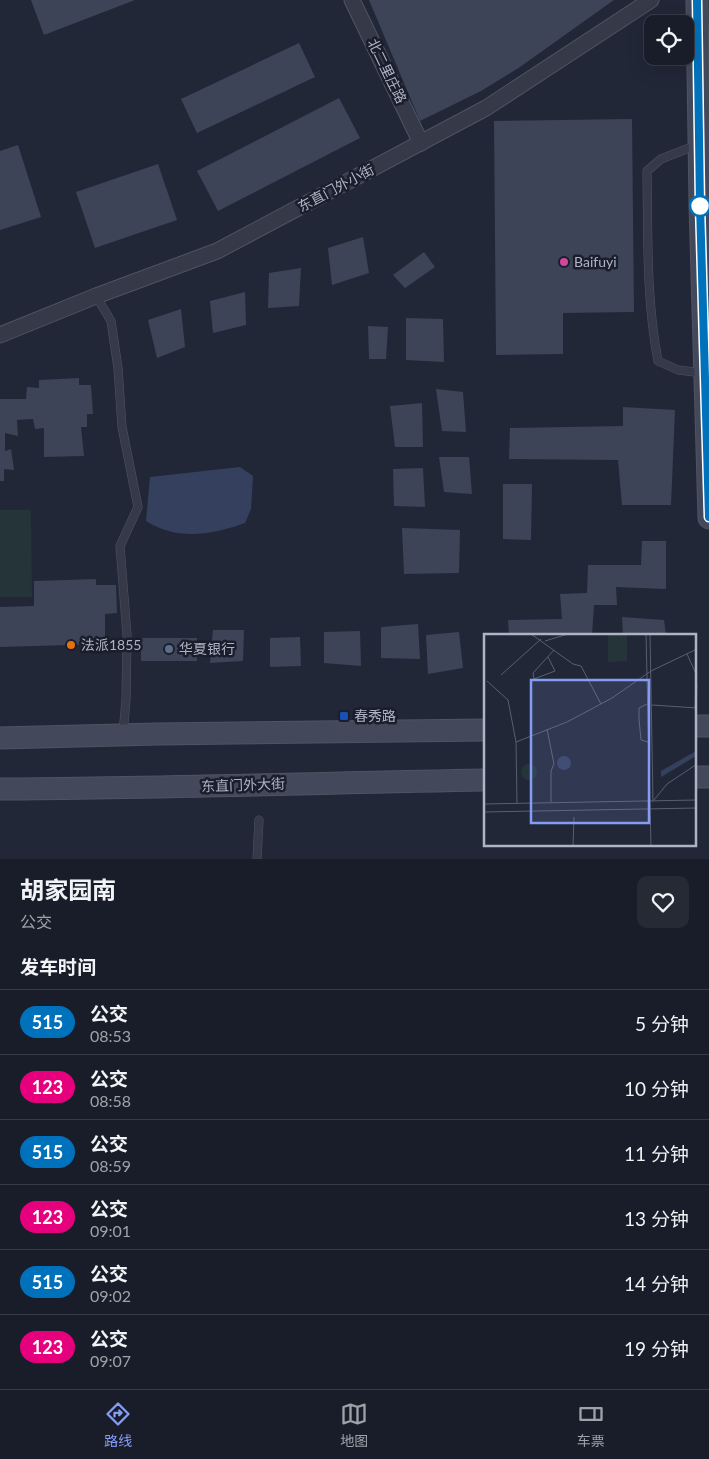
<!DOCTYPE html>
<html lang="zh">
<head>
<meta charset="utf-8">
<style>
	:root { --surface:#191d29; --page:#262a35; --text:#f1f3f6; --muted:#9fa2a8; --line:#373b46; --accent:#849cf4 }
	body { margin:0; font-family:Lato,"Noto Sans SC",sans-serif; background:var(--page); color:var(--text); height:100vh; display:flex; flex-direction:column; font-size:19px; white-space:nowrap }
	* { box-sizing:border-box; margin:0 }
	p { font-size:16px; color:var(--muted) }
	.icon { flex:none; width:28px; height:28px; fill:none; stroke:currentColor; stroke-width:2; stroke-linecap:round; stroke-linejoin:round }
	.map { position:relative; height:859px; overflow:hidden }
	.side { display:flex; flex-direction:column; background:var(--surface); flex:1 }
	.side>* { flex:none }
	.badge { padding:0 10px; border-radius:16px; font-size:18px; line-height:32px }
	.controls { position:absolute; left:644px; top:15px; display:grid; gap:10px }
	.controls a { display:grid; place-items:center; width:50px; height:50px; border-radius:10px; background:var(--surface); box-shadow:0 5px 20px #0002,0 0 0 1px var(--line); font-size:25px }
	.map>.badge { position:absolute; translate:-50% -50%; box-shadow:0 0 0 2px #fff }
	h2 { padding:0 20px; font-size:19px; line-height:45px }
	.round { display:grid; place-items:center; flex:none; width:52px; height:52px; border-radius:10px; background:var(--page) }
	.summary { display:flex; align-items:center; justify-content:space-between; height:85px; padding:0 20px }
	h1 { font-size:24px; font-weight:700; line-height:38px }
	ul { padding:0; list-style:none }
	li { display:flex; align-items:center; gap:15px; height:65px; padding:0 20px; border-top:1px solid var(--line) }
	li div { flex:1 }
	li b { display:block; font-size:19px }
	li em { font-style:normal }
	li .badge { min-width:55px; font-weight:700; text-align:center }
	.tabs { display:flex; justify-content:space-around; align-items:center; height:70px; border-top:1px solid var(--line); background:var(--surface); font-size:14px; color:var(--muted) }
	.tabs a { display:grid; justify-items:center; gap:2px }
	.tabs .selected { color:var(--accent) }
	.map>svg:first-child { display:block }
	.green { fill:#243439 }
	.water { fill:#35405e }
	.building { fill:#3d4457 }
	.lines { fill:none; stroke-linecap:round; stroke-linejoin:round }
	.lane-casing { stroke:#4f5462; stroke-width:9 }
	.street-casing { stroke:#4f5462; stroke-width:17 }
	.secondary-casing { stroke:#4f5462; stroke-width:23 }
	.lane { stroke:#353948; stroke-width:8 }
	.street { stroke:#353948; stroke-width:15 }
	.secondary { stroke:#43485b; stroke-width:21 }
	.line-casing { stroke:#fff; stroke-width:11 }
	.line { stroke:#0072bc; stroke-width:8 }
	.stop-dot { fill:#fff; stroke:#0072bc; stroke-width:2.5 }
	.hotel-dot { fill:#d1479c; stroke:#1a1e2c; stroke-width:2 }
	.food-dot { fill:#e8710a; stroke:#1a1e2c; stroke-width:2 }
	.service-dot { fill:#5c6f8a; stroke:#1a1e2c; stroke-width:2 }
	.transit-dot { fill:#1a4fb4; stroke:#1a1e2c; stroke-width:2 }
	.labels { text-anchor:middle; stroke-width:5; stroke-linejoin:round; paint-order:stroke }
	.street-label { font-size:14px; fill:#afb4c4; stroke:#1a1e2c }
	.poi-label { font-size:14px; fill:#afb4c4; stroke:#1a1e2c; text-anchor:start }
	.inset-road { fill:none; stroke:#5a5f6f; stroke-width:1 }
	.view { fill:#849cf4; fill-opacity:0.15; stroke:#849cf4; stroke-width:2.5 }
	.inset-edge { fill:none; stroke:#afb4c4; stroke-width:2.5 }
</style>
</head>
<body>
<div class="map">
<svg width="709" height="859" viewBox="0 0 709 859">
	<rect width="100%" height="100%" fill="#212737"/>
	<!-- green -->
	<polygon class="green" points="0,510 31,510 32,597 0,597"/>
	<!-- water -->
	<path class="water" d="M240 467 253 476 251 509 245 523C211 535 178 541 146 521L150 477Z"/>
	<!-- building -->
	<g class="building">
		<polygon points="31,0 135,0 44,35"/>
		<polygon points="369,0 614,0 520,67 481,91 420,121"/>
		<polygon points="299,43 315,77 197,133 181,99"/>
		<polygon points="339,98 360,138 218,211 197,171"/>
		<polygon points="632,119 634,312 563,313 563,354 496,355 494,121"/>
		<polygon points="18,145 41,217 0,230 0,151"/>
		<polygon points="158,164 177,220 95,248 76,192"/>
		<polygon points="363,237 369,273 332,285 328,248"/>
		<polygon points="424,252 435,267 405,288 393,275"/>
		<polygon points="301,268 299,306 268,308 269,273"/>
		<polygon points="245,292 246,325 213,333 210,301"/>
		<polygon points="181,309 185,347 157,358 148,320"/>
		<polygon points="406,318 443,319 444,362 406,360"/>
		<polygon points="368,326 388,327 386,359 369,359"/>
		<polygon points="79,378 79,385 91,385 93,414 87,414 87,427 81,427 84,456 44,457 44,428 35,429 33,419 17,420 18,436 5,433 5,451 11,449 14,470 4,469 4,481 0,481 0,399 26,399 27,387 39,388 39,380"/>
		<polygon points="436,389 463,392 466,432 442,431"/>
		<polygon points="422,403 423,447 395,447 390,406"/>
		<polygon points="623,407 675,410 671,505 622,505 618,460 509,459 510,428 623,426"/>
		<polygon points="439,457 469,457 472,494 444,492"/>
		<polygon points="423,468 425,507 394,506 393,469"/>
		<polygon points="503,484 532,484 531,540 503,539"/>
		<polygon points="402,528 460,530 459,573 404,574"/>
		<polygon points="642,541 666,541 666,589 616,587 617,605 594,605 592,635 509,635 508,620 562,619 560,594 587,593 588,565 641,565"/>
		<polygon points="96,579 96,585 116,585 117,613 105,614 105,644 0,647 0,607 34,606 34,581"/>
		<polygon points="622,617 664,620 666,635 623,635"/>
		<polygon points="418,624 420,659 381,658 381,627"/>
		<polygon points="213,630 244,630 243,661 210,663"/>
		<polygon points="360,631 361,666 324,663 324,632"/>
		<polygon points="459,632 463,668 428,674 426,635"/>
		<polygon points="300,637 301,666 270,667 270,638"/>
		<rect x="141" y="638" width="56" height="23"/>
	</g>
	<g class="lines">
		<defs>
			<g id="lane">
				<path d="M697 145 661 159 647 171C648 234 646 299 658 361L678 370 704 373"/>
				<polyline points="96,296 111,321 118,368 122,427 138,507 120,546 127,635 126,700 123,733"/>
				<polyline points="257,859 259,820"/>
			</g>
			<g id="street">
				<polyline points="352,0 421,143"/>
				<polyline points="0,335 96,296 217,251 486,108 651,0"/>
			</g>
			<g id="secondary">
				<polyline points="697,0 700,205 709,518"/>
				<polyline points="695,726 709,726"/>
				<polyline points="0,738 158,734 485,730"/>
				<polyline points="695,777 709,777"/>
				<path d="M0 789C162 788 323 783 485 780"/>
			</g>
		</defs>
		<!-- lane casing -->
		<use href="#lane" class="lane-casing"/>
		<!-- street casing -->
		<use href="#street" class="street-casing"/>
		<!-- secondary casing -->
		<use href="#secondary" class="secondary-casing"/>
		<!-- lane -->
		<use href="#lane" class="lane"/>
		<!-- street -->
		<use href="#street" class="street"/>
		<!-- secondary -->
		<use href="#secondary" class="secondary"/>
	</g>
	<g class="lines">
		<defs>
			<polyline id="line" points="697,0 700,205 709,517"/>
		</defs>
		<!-- line casing -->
		<use href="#line" class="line-casing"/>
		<!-- line -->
		<use href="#line" class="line"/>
	</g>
	<!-- markers -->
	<circle class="stop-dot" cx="700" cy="206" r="10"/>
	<circle class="hotel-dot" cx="564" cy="262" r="5"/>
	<circle class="food-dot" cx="71" cy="645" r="5"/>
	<circle class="service-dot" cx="169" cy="649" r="5"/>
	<rect class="transit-dot" x="339" y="711" width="10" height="10" rx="2.5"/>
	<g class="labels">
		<!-- street labels -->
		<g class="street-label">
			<text transform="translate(387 71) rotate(64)" y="5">北二里庄路</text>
			<text transform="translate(336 188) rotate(-28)" y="5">东直门外小街</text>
			<text transform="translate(243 785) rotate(-2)" y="5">东直门外大街</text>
		</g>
		<!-- poi labels -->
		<g class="poi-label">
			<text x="574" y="267">Baifuyi</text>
			<text x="81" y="650">法派1855</text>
			<text x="179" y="654">华夏银行</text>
			<text x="354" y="721">春秀路</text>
		</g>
	</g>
	<!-- overview -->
	<g transform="translate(484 634)">
		<rect width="212" height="212" fill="#212737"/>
		<path d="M124 0H143V27L124 28ZM37 138a8 8 0 1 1 16 0a8 8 0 1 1-16 0Z" fill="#243439"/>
		<path d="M212 117V122L177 143V137ZM73 129a7 7 0 1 1 14 0a7 7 0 1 1-14 0Z" fill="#35405e"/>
		<path class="inset-road" d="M47 0 89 30 97 32 117 70M162 0 167 212M166 0 169 168M61 7 84 0M203 20 213 42M64 23 71 37 50 45 49 39 70 16M17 41 57 5M3 47 24 66 32 108M163 70 155 74V85L157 106 164 108M168 71 213 74M211 73 213 51M63 95 70 130 67 137V168M170 166 183 150 213 130M33 169 32 108 83 88 128 64 167 37 213 15M0 170 213 166M0 178 213 174M89 212 90 183"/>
		<path class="view" d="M47 46H165V189H47Z"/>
		<rect width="212" height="212" class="inset-edge"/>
	</g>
</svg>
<div class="controls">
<a><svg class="icon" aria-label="locate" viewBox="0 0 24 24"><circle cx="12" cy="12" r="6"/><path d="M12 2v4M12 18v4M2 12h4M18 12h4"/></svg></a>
</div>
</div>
<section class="side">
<div class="summary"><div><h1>胡家园南</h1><p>公交</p></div><a class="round"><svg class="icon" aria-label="heart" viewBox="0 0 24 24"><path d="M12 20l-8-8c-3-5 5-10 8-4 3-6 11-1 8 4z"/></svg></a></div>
<h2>发车时间</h2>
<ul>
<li><span class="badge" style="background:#0072bc;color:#fff">515</span><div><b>公交</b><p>08:53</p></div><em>5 分钟</em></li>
<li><span class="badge" style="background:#e6007e;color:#fff">123</span><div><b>公交</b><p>08:58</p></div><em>10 分钟</em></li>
<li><span class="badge" style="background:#0072bc;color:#fff">515</span><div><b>公交</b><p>08:59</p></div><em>11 分钟</em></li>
<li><span class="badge" style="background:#e6007e;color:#fff">123</span><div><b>公交</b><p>09:01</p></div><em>13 分钟</em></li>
<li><span class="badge" style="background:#0072bc;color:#fff">515</span><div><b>公交</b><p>09:02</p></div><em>14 分钟</em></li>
<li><span class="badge" style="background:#e6007e;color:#fff">123</span><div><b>公交</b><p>09:07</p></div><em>19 分钟</em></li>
</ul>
</section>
<nav class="tabs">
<a class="selected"><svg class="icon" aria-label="directions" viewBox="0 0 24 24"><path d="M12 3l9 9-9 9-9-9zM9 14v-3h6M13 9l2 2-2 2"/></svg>路线</a>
<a><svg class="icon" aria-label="map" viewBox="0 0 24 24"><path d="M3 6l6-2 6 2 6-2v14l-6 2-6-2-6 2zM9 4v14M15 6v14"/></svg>地图</a>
<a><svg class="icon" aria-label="tickets" viewBox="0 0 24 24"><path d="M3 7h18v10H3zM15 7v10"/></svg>车票</a>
</nav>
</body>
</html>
